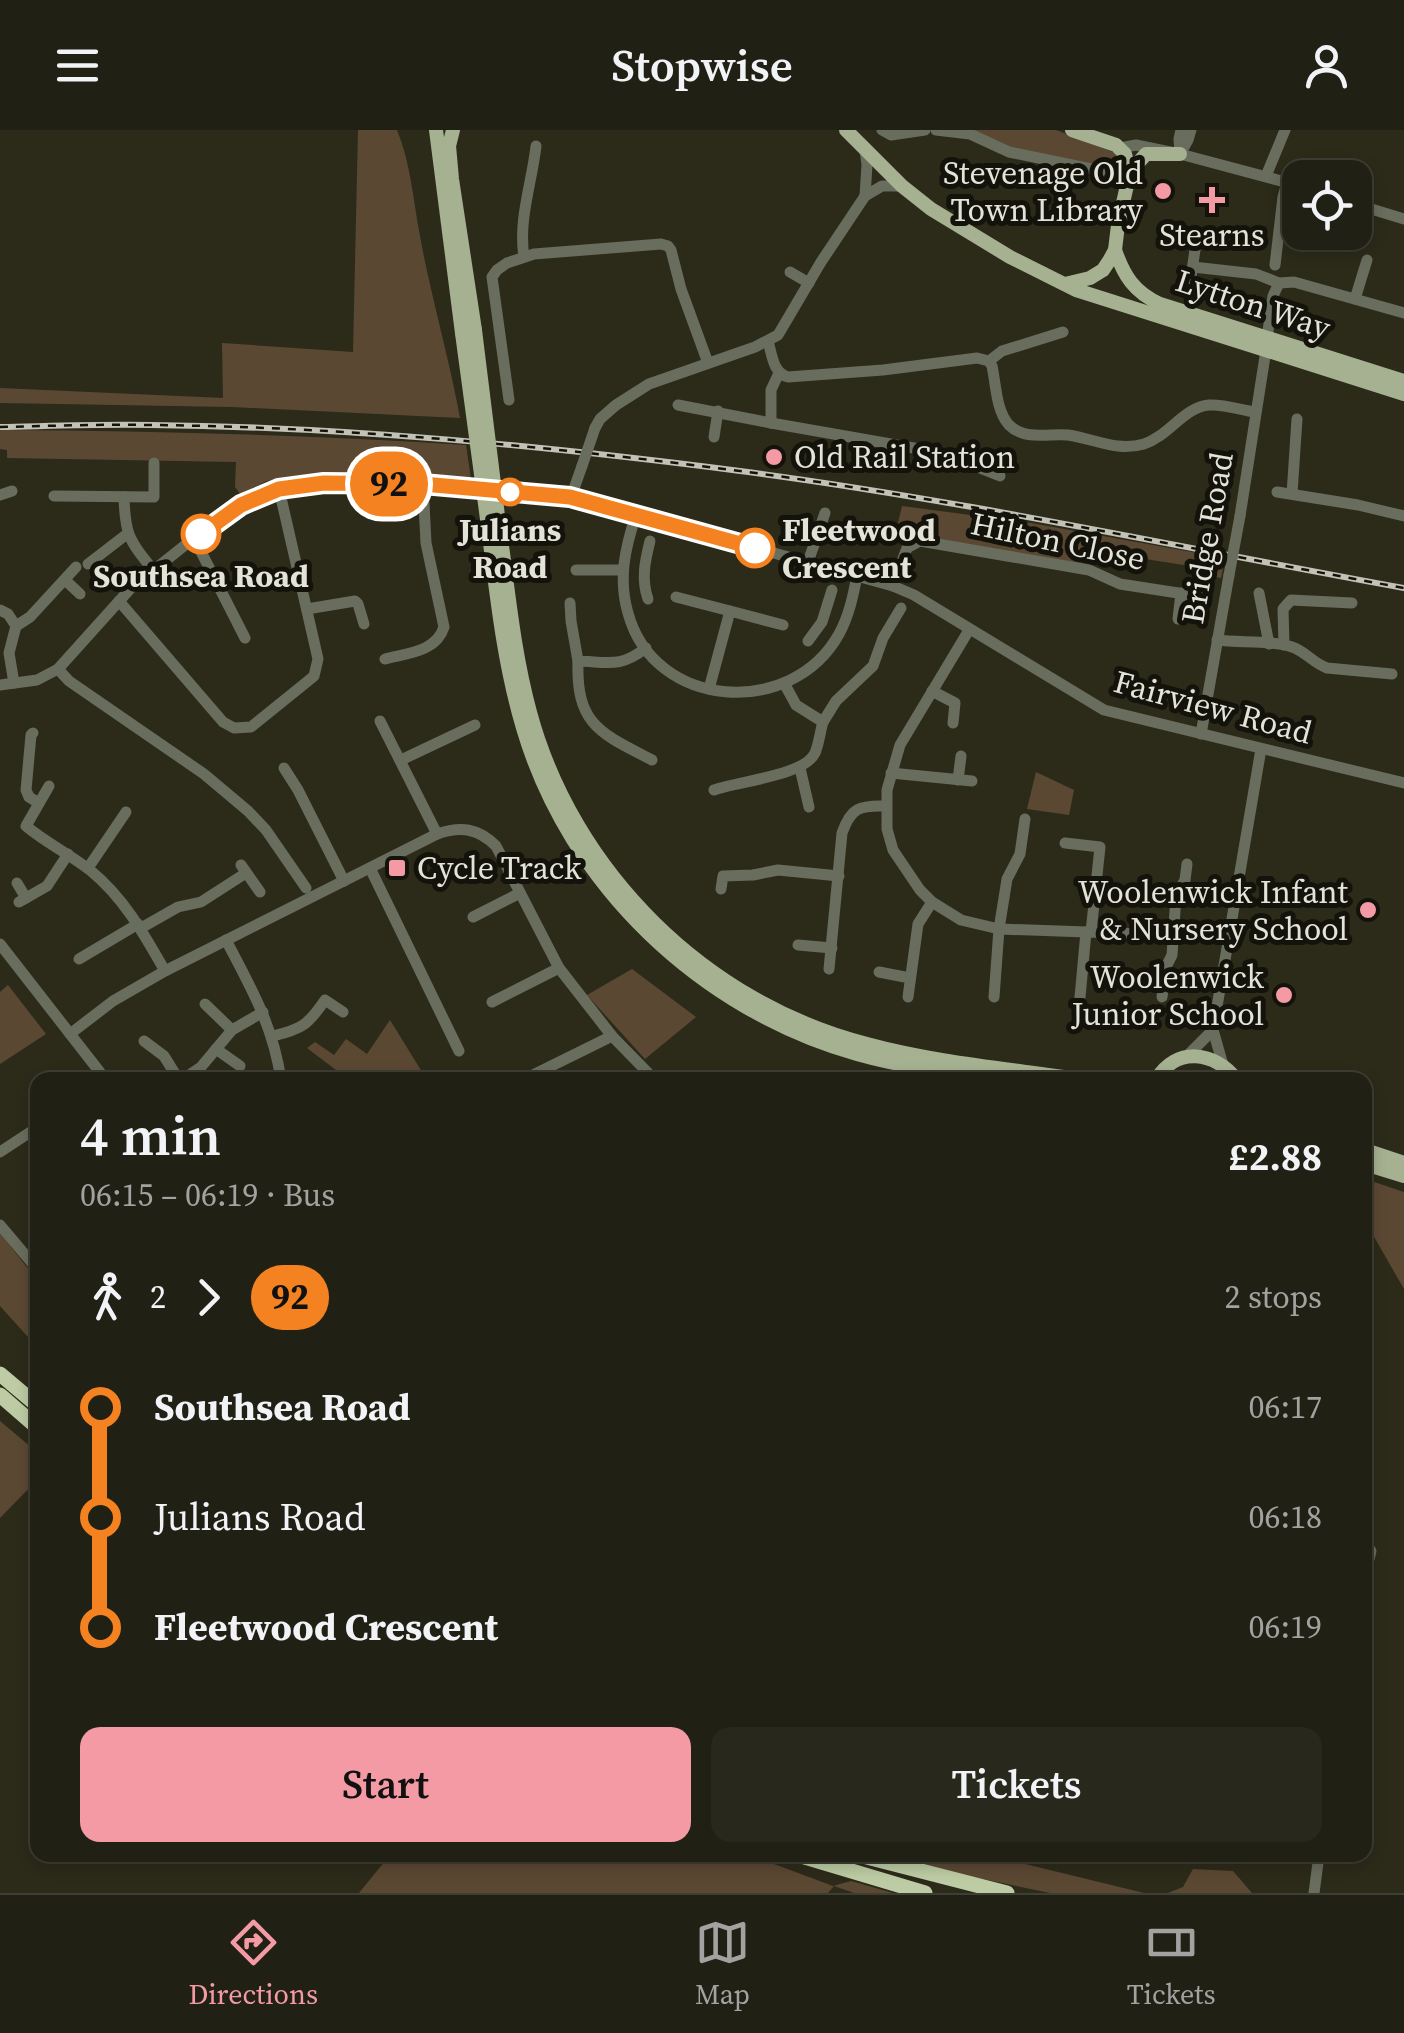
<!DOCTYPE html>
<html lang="en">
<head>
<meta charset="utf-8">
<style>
	:root { --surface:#212014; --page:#29281d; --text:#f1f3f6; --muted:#a2a3a0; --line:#3e3e34; --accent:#f49aa4 }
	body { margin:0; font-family:"Source Serif 4",serif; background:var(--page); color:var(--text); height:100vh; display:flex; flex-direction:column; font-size:38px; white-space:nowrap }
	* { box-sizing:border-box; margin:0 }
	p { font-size:32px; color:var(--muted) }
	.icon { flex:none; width:55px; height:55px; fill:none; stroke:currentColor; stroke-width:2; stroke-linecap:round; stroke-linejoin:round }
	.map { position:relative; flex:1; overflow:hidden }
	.details { position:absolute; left:30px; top:942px; width:1342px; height:790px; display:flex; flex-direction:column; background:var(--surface); border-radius:20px; box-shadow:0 5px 15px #0003,0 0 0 2px var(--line) }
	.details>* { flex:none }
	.badge { padding:0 20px; border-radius:32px; font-size:35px; line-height:65px }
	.controls { position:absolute; left:1282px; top:30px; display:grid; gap:20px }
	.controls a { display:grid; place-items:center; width:90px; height:90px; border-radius:20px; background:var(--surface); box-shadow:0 5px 15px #0003,0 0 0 2px var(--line); font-size:50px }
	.map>.badge { position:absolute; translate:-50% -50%; box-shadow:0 0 0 5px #fff }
	.legs { display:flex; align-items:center; gap:15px; height:110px; padding:0 50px; font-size:32px }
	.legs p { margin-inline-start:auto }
	.head { display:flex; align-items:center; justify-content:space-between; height:170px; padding:0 50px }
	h1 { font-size:55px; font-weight:600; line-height:75px }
	.action { display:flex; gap:20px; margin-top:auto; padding:20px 50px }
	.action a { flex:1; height:115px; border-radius:20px; background:var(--accent); color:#111; font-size:40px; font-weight:600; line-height:115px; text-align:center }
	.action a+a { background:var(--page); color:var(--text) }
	ul { padding:0 50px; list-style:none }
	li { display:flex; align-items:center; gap:35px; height:110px; font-size:38px }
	li i { display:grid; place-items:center; width:15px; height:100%; margin:0 12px; background:currentColor }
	li i::after { content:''; width:25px; height:25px; margin:-12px; border:8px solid; border-radius:50%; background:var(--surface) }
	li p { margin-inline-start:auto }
	li:first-child i { background:linear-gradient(#0000 50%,currentColor 0) }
	li:last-child i { background:linear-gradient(currentColor 50%,#0000 0) }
	header { display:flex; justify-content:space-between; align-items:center; height:130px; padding:0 50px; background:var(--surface); font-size:45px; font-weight:600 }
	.menu { display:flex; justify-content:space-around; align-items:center; height:140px; border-top:2px solid var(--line); background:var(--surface); font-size:28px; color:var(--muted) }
	.menu a { display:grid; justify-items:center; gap:5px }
	.menu .on { color:var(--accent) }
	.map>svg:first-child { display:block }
	.green { fill:#5b4833 }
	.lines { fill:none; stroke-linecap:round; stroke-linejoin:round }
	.minor { stroke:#686d5e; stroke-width:11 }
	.major { stroke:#a5b190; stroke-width:14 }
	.highway { stroke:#bdcca4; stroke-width:15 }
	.rail-casing { stroke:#c2c2b6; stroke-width:6 }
	.rail { stroke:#13130b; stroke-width:2.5; stroke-dasharray:8; stroke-linecap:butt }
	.minor-bridge { stroke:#686d5e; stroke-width:11 }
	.major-bridge { stroke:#a5b190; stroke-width:14 }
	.line-1-casing { stroke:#fff; stroke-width:22 }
	.line-1 { stroke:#f58220; stroke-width:15 }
	.poi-dot { fill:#f49aa4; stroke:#13130b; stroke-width:4 }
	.stop-1-dot { fill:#fff; stroke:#f58220; stroke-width:5 }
	.labels { text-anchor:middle; stroke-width:10; stroke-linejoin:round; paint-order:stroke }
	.poi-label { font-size:32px; fill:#e3e3d8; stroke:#13130b; text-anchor:end }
	.street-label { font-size:32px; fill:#e3e3d8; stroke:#13130b }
	.stop-label { font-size:32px; font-weight:bold; fill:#e3e3d8; stroke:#13130b }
</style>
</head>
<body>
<header><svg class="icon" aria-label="menu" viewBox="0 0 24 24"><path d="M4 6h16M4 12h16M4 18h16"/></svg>Stopwise<svg class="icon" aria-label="person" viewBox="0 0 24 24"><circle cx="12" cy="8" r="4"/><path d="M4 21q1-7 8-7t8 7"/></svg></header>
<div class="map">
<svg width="1404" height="1763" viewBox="0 0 1404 1763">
	<rect width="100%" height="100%" fill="#2c2b1a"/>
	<!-- green -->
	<g class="green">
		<path d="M358 0H397C411 34 413 70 420 106 431 167 449 227 460 288L232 277 0 273V258L223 268 222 213 353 222Z"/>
		<polygon points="969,0 1056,0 1118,24 1120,28 1122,42 1008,18"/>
		<path d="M0 300C156 301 311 305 466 315L471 349 299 346 267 351 240 364 235 357 236 332 7 328V320L0 319Z"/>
		<polygon points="902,376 1031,393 1225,428 1221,448 1216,447 1209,439 1088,420 1080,434 926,407 926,403 897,397"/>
		<polygon points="1036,642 1074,660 1069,685 1027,679"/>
		<polygon points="632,839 696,887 645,929 587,865"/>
		<polygon points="8,855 46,904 0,934 0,862"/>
		<polygon points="390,890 427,950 335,950 340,943 307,918 315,912 334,925 346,909 367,924"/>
		<polygon points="1365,1049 1404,1062 1404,1159 1365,1091"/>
		<polygon points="0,1103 37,1150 37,1217 0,1176"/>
		<polygon points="0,1291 38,1323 37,1350 0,1388"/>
		<polygon points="390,1725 750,1725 833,1756 851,1751 893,1763 854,1763 834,1756 828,1763 359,1763"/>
		<polygon points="907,1725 988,1725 1144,1763 1050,1763 968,1746 899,1727"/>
		<polygon points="1193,1739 1233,1741 1252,1763 1168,1763 1183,1757"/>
	</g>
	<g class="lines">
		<!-- minor -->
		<g class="minor">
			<polyline points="882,0 891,5 925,0"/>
			<polyline points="936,0 970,4 1009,22 1101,41"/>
			<polyline points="1120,18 1136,15 1180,24 1300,56"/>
			<polyline points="865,20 867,35 865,66"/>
			<polyline points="1180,24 1188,10 1191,0"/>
			<polyline points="1180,24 1179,9 1181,0"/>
			<polyline points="1266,46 1285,0"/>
			<polyline points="1355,74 1404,89"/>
			<path d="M524 127C518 89 532 53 536 16"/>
			<polyline points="1275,135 1283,67 1287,53"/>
			<polyline points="1193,137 1256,144 1279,153 1294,152 1404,183"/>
			<polyline points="790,142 809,153"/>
			<polyline points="1190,154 1197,106"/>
			<polyline points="1355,169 1367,130"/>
			<polyline points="1267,208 1273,166 1279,153"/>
			<path d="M768 211C772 225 773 243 788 247L883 240 977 228 989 231 1002 221 1063 202"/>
			<path d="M989 231 992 236C996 254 996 281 1009 295 1025 311 1049 303 1068 305 1095 309 1117 322 1144 314 1169 306 1184 277 1209 275 1224 274 1241 280 1255 282"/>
			<polyline points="509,270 492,147 497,140 507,133 534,124 661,114 668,116 671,120 681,159 708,233"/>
			<polyline points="678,275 771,293 771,260 779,243"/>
			<polyline points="771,293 942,323 1000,346"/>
			<polyline points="595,298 600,289 616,275 649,254 755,217 778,205 821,132 865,66 882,56 902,56"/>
			<polyline points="714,307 718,281"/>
			<polyline points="1277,362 1358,375 1404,386"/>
			<polyline points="1292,364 1297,289"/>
			<polyline points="0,365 12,361"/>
			<polyline points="54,366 154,367 154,333"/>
			<path d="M124 367C125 405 129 410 153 440"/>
			<polyline points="571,367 582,336"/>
			<path d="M636 385C625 418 618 449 628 483 654 580 792 589 839 504 849 486 853 466 857 446"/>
			<polyline points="1240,386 1266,220"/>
			<polyline points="194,408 245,508"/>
			<polyline points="808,432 825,383"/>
			<polyline points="88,434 127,404"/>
			<polyline points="576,440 623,440"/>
			<polyline points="65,450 80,464"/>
			<polyline points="893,456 907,418 920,411 1089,440 1120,454 1204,467"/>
			<polyline points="1259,463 1269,514"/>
			<polyline points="676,467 730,481 709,559"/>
			<path d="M648 469C641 449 645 431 650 411"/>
			<polyline points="119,471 223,592 234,598 251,597 308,551 314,546 318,529 279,359"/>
			<path d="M570 473 571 491 578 531C609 532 620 538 646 518"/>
			<polyline points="307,479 355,471 358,474 364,494"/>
			<polyline points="0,480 8,484 16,496"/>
			<polyline points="730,481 783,495"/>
			<polyline points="1178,489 1181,463"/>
			<polyline points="969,500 900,615 887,660 887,699 893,720 920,760 932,772 961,790 999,799 1229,807"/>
			<path d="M1217 510C1239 513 1273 510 1292 517 1305 521 1313 533 1327 538L1392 544"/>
			<polyline points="808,511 822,492 832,460"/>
			<polyline points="1284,515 1283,479 1291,470 1352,473"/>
			<path d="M385 529C408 523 436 522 444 497L426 413 423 354"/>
			<path d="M578 531C576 595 600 603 652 630"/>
			<polyline points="58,539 69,551 204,644 248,681 266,700 306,758"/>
			<polyline points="14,553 9,523 16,496 30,487 76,437"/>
			<polyline points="784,553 796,575 823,592 836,571 873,536 883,508 901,478"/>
			<polyline points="0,555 37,550 58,539 130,459 194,408 241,375 258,366 279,359 304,354 423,354 571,367 893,456 914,465 1104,580 1404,653"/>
			<polyline points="932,561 955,573 953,593"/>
			<polyline points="380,591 437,704"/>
			<polyline points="33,603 31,605 26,660 29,667 39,673"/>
			<polyline points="1201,604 1229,445"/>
			<polyline points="401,630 475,595"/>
			<polyline points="284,638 298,660 344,751"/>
			<polyline points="800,638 809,677"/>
			<polyline points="891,643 972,651"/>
			<polyline points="958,650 961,626"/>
			<path d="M49 656 26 696C46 713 70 724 91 741 124 768 144 804 165 841"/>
			<path d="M714 660C738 651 804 646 815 623 819 614 820 602 823 592"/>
			<polyline points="1065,713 1100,717 1091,802"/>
			<polyline points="241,735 260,762"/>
			<polyline points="88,738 126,682"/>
			<polyline points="370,738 459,921"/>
			<polyline points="17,753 26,768"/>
			<polyline points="721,759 723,746 753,745 778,740 839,746"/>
			<polyline points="19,772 47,756 68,724"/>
			<polyline points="473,787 520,763"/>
			<polyline points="141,798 178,777 201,772 246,743"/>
			<path d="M226 810C251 858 273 895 281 950"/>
			<polyline points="0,814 106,950"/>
			<polyline points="798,815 832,818"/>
			<polyline points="79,829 138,794"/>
			<path d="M829 839 842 703C851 678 859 675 886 676"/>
			<polyline points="879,842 910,848"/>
			<polyline points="908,867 918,794 932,772"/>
			<polyline points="994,867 999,799 1007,749 1020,724 1025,689"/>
			<polyline points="1162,867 1166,837 1172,825 1176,766 1185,750 1187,734"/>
			<polyline points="492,872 559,838"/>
			<polyline points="205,874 232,900"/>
			<polyline points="1078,889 1086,802"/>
			<path d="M70 904 113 871 165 841 437 704C461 696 478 698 496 716L559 838 612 906 655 950"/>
			<path d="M273 906C302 899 308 895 325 870L343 882"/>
			<polyline points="144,911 164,926 177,947 181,950"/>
			<polyline points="216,919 240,936"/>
			<polyline points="1186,927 1213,900"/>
			<polyline points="1223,935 1213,900 1261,619"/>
			<polyline points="511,949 518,946 531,946 612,906"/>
			<polyline points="182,950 201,937 232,900 263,882"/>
			<polyline points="0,1022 38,997"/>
			<polyline points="0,1095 38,1140"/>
			<polyline points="1365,1323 1367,1331 1365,1349"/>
			<polyline points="1365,1412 1371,1421 1369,1429 1365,1433"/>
			<polyline points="1314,1763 1319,1725"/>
		</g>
		<!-- major -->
		<g class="major">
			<polyline points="436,0 462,203"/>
			<polyline points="453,0 449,16 452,49 475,200"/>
			<polyline points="846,0 902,56 931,79 1010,127 1076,160 1404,264"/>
			<polyline points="1130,42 1146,24 1180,24"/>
			<path d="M1115 120C1124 146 1134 162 1160 174L1404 251"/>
			<polyline points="1065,154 1090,148 1103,140 1109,131 1115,120 1118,95 1130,42 1125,24 1116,15 1072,0"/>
			<path d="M487 389C496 459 503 531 523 598 569 755 701 880 857 924 903 937 951 943 999 950"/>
			<path d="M499 394C508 456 513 520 530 582 573 742 706 873 867 914 937 933 1012 939 1085 950"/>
			<path d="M1156 950C1176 916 1215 921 1237 950"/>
			<polyline points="1365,1020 1404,1033"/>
			<polyline points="1365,1034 1404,1046"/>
		</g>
		<!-- highway -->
		<g class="highway">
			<polyline points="0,1244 38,1276"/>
			<polyline points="0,1265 38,1298"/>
			<polyline points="798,1725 925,1763"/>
			<polyline points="859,1725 1007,1763"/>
		</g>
		<defs>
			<path id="rail" d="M0 297C50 296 101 294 151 295 348 297 545 316 740 341 963 370 1183 418 1404 458"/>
		</defs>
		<!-- rail casing -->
		<use href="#rail" class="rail-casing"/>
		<!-- rail -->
		<use href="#rail" class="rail"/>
		<!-- minor-bridge -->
		<g class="minor-bridge">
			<polyline points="582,336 595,298"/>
			<polyline points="1229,445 1240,386"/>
		</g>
		<!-- major-bridge -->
		<g class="major-bridge">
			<polyline points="475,200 499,394"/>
			<polyline points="462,203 487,389"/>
		</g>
	</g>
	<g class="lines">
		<defs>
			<polyline id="line-1" points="201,404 241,375 279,359 324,353 423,354 570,367 755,418"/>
		</defs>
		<!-- line-1 casing -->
		<use href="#line-1" class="line-1-casing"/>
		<!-- line-1 -->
		<use href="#line-1" class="line-1"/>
	</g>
	<!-- markers -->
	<g class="poi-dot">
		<circle cx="1163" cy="61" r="10"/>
		<path d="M1207 55h10v10h10v10h-10v10h-10v-10h-10v-10h10z"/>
		<circle cx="774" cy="327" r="10"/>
		<rect x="387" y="728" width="20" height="20" rx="5"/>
		<circle cx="1368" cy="780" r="10"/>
		<circle cx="1284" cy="865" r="10"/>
	</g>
	<g class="stop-1-dot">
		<circle cx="510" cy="362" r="12"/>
		<circle cx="201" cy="404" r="18"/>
		<circle cx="755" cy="418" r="18"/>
	</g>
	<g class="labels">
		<!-- poi labels -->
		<g class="poi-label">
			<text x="1143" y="54">Stevenage Old<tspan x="1143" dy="37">Town Library</tspan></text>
			<text x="1212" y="116" text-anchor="middle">Stearns</text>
			<text x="794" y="338" text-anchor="start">Old Rail Station</text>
			<text x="417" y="749" text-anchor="start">Cycle Track</text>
			<text x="1348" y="773">Woolenwick Infant<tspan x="1348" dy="37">&amp; Nursery School</tspan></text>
			<text x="1264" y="858">Woolenwick<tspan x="1264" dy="37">Junior School</tspan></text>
		</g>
		<!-- street labels -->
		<g class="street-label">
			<text transform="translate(1253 174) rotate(18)" y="11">Lytton Way</text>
			<text transform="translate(1207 408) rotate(-80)" y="11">Bridge Road</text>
			<text transform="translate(1058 411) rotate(12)" y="11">Hilton Close</text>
			<text transform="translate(1213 577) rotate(15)" y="11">Fairview Road</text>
		</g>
		<!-- stop labels -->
		<g class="stop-label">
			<text x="510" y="411">Julians<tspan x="510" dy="37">Road</tspan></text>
			<text x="782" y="411" text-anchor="start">Fleetwood<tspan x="782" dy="37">Crescent</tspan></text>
			<text x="201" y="457">Southsea Road</text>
		</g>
	</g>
</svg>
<div class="controls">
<a><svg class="icon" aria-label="locate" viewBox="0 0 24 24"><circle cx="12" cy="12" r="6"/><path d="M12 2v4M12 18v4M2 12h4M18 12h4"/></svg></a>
</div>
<b class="badge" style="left:389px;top:354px;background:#f58220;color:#111">92</b>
<section class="details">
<div class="head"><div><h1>4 min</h1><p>06:15 – 06:19 · Bus</p></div><b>£2.88</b></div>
<div class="legs"><svg class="icon" aria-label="walk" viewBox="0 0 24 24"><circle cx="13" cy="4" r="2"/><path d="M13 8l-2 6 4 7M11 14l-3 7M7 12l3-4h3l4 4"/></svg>2<svg class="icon" aria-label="forward" viewBox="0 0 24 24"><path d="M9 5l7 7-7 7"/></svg><b class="badge" style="background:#f58220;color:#111">92</b><p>2 stops</p></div>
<ul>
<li><i style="color:#f58220"></i><b>Southsea Road</b><p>06:17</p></li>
<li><i style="color:#f58220"></i><span>Julians Road</span><p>06:18</p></li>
<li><i style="color:#f58220"></i><b>Fleetwood Crescent</b><p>06:19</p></li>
</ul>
<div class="action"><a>Start</a><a>Tickets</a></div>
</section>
</div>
<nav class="menu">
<a class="on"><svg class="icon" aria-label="directions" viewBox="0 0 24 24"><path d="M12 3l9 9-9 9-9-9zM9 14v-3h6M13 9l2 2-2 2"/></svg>Directions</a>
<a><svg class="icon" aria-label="map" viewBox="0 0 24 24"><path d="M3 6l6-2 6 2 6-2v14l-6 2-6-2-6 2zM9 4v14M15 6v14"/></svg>Map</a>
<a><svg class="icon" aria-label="tickets" viewBox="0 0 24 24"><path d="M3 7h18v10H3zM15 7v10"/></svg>Tickets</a>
</nav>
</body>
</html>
